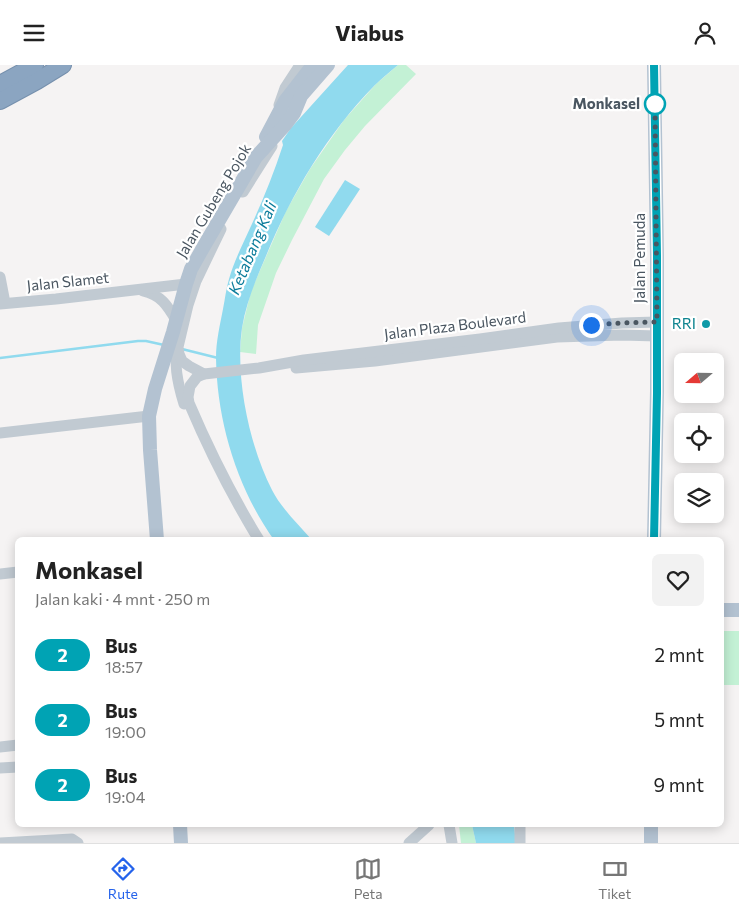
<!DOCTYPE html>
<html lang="id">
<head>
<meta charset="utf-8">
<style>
	:root { --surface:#fff; --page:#f2f2f2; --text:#222; --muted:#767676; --line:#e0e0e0; --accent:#2563eb }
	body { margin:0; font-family:Commissioner,sans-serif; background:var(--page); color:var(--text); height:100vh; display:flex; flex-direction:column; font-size:19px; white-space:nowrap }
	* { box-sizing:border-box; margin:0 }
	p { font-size:16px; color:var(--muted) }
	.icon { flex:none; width:28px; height:28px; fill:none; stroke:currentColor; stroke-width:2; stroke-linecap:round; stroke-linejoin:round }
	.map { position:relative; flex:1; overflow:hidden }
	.panel { position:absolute; left:15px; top:472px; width:709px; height:290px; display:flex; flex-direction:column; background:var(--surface); border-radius:8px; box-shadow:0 2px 12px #0003 }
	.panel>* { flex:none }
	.badge { padding:0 10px; border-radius:16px; font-size:18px; line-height:32px }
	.needle { width:32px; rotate:250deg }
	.buttons { position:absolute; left:674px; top:288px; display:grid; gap:10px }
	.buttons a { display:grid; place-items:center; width:50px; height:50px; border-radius:8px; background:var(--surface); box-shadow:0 2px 12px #0003; font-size:25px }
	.you { position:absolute; width:25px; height:25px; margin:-12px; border:4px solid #fff; border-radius:50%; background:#1a73e8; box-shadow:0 0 0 8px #1a73e833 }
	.map>.badge { position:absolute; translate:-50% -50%; box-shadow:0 0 0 2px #fff }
	.round { display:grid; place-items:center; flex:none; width:52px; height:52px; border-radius:8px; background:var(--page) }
	.summary { display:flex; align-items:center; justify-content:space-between; height:85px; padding:0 20px }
	h1 { font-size:24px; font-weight:700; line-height:38px }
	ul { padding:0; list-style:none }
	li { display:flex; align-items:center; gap:15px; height:65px; padding:0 20px }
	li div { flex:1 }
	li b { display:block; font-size:19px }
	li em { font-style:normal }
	li .badge { min-width:55px; font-weight:700; text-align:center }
	header { display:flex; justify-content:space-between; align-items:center; height:65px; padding:0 20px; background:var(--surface); font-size:22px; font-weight:700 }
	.tabs { display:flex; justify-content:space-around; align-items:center; height:70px; border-top:1px solid var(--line); background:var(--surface); font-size:14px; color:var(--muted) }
	.tabs a { display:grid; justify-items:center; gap:2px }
	.tabs .current { color:var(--accent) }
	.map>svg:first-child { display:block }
	.green { fill:#c3f1d5 }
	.water { fill:#90daee }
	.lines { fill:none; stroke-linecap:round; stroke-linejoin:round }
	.stream { stroke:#90daee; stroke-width:2.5 }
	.highway-casing { stroke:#7690ad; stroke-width:18 }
	.minor { stroke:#c1cad2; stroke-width:11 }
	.major { stroke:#b3c2d1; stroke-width:14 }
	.highway { stroke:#8ba5c1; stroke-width:16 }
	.line-casing { stroke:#fff; stroke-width:11 }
	.line { stroke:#00a3b4; stroke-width:8 }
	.walk { stroke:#4a5661; stroke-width:5; stroke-dasharray:0 9 }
	.stop-dot { fill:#fff; stroke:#00a3b4; stroke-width:2.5 }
	.culture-dot { fill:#0f9aa8; stroke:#fff; stroke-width:2 }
	.labels { text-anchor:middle; stroke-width:4.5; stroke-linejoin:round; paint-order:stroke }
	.stop-label { font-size:15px; font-weight:bold; fill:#4a5661; stroke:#fff; text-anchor:end }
	.street-label { font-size:15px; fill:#4a5661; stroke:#fff }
	.culture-label { font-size:15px; fill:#0d838f; stroke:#fff; text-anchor:end }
	.water-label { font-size:16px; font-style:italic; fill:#0c7c9b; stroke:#fff }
</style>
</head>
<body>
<header><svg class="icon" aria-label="menu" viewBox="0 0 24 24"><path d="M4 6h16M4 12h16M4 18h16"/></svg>Viabus<svg class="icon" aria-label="person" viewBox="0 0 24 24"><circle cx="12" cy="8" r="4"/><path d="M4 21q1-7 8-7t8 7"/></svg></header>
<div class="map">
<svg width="739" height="778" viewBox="0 0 739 778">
	<rect width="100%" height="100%" fill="#f5f3f3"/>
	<!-- green -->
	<g class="green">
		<polygon points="398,0 406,0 416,9 365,61 345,85 324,114 292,175 276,208 258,260 256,289 240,287 242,263 251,226 286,146 310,104 344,55 376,19"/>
		<rect x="721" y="566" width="18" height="54"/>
		<polygon points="459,760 472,760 476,778 461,778"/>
	</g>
	<!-- water -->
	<g class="water">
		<path d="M348 0H398C390 7 382 13 375 20 327 69 292 128 266 191 256 214 246 238 242 263 235 312 249 380 272 425 281 443 299 460 312 475H274C237 423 217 357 216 293 216 276 220 260 223 244 225 234 226 224 229 214 234 196 243 179 251 161 263 135 274 108 283 80L282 76 291 63Z"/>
		<polygon points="345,115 360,124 329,171 315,162"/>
		<polygon points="472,760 514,760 516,778 476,778"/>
	</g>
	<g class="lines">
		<!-- stream -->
		<g class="stream">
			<polyline points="182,284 218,293"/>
			<polyline points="0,293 138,276 146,276 164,280"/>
		</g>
		<defs>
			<g id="highway">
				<polyline points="0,19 35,0"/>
				<polyline points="0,36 37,16 63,0"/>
			</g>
		</defs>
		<!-- highway casing -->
		<use href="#highway" class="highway-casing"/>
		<!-- minor -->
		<g class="minor">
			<polyline points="279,40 285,23 300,0"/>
			<polyline points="243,127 272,81"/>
			<polyline points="0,212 5,238"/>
			<path d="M143 226C161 230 167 240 176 255"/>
			<polyline points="0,239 56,234 186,219"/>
			<path d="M178 287C173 300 180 326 184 339"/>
			<polyline points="296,303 375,296 557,272 622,270 657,271"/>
			<polyline points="204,309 189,301 182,296 179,289 178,282 188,240 196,216 221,164"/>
			<polyline points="0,368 149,351"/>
			<path d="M259 475C232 431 209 385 189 338L188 332 190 321 197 312 204 309 259 303 304 295 480 274 559 263 622 258 657 257"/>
			<polyline points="0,509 18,507"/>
			<polyline points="0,682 18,680"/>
			<polyline points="0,703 18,702"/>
			<polyline points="449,760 452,778"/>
			<polyline points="0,778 72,774 78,778"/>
			<polyline points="409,778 429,760"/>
			<polyline points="520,778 520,760"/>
		</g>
		<!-- major -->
		<g class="major">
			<polyline points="266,72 285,36 313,0"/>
			<polyline points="157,475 150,385 149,351 155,324 173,267 186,219 191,204 204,181 256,92 285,60 294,48 301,31 328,0"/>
			<polyline points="654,475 657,326 657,191 654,0"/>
			<polyline points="721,545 739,545"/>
			<polyline points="180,760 181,778"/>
			<polyline points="651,778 651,760"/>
		</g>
		<!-- highway -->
		<use href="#highway" class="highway"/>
	</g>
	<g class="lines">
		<defs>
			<polyline id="line" points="654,475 657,328 657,191 654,0"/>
		</defs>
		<!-- line casing -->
		<use href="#line" class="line-casing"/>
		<!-- line -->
		<use href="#line" class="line"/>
		<!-- walk -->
		<polyline class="walk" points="591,260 622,258 657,257 655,39"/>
	</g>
	<!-- markers -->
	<circle class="stop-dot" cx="655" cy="39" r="10"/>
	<circle class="culture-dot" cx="706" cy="259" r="5"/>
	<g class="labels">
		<!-- stop labels -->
		<g class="stop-label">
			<text x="640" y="44">Monkasel</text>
		</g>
		<!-- street labels -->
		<g class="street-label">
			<text transform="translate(214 136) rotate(-59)" y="5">Jalan Gubeng Pojok</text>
			<text transform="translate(640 193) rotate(-90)" y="5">Jalan Pemuda</text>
			<text transform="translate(68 217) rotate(-6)" y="5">Jalan Slamet</text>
			<text transform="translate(455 261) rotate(-7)" y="5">Jalan Plaza Boulevard</text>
		</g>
		<!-- culture labels -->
		<g class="culture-label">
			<text x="696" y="264">RRI</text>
		</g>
		<!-- water labels -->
		<g class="water-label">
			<text transform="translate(252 183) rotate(-67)" y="6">Ketabang Kali</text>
		</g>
	</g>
</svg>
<div class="buttons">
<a><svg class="needle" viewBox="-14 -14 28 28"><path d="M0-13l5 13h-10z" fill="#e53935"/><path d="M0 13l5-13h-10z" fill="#767676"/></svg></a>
<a><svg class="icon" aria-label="locate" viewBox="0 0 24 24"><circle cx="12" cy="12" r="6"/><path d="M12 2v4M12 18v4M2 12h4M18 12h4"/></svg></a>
<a><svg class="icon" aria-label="layers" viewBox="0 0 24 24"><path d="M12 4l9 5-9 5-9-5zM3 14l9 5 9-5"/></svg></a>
</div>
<div class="you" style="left:591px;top:260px"></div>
<section class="panel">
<div class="summary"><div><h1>Monkasel</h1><p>Jalan kaki · 4 mnt · 250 m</p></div><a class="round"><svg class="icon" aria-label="heart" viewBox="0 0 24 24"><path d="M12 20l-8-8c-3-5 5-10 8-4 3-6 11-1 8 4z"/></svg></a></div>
<ul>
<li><span class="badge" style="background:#00a3b4;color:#fff">2</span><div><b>Bus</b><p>18:57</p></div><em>2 mnt</em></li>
<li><span class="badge" style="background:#00a3b4;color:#fff">2</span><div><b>Bus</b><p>19:00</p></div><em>5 mnt</em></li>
<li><span class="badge" style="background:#00a3b4;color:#fff">2</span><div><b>Bus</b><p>19:04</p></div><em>9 mnt</em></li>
</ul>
</section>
</div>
<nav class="tabs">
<a class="current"><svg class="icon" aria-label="directions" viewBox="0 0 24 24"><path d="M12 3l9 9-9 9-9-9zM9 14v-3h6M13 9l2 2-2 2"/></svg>Rute</a>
<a><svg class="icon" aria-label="map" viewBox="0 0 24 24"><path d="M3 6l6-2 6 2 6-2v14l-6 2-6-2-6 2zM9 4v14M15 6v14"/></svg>Peta</a>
<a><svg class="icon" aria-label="tickets" viewBox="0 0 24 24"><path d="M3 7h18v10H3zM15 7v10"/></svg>Tiket</a>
</nav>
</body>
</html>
